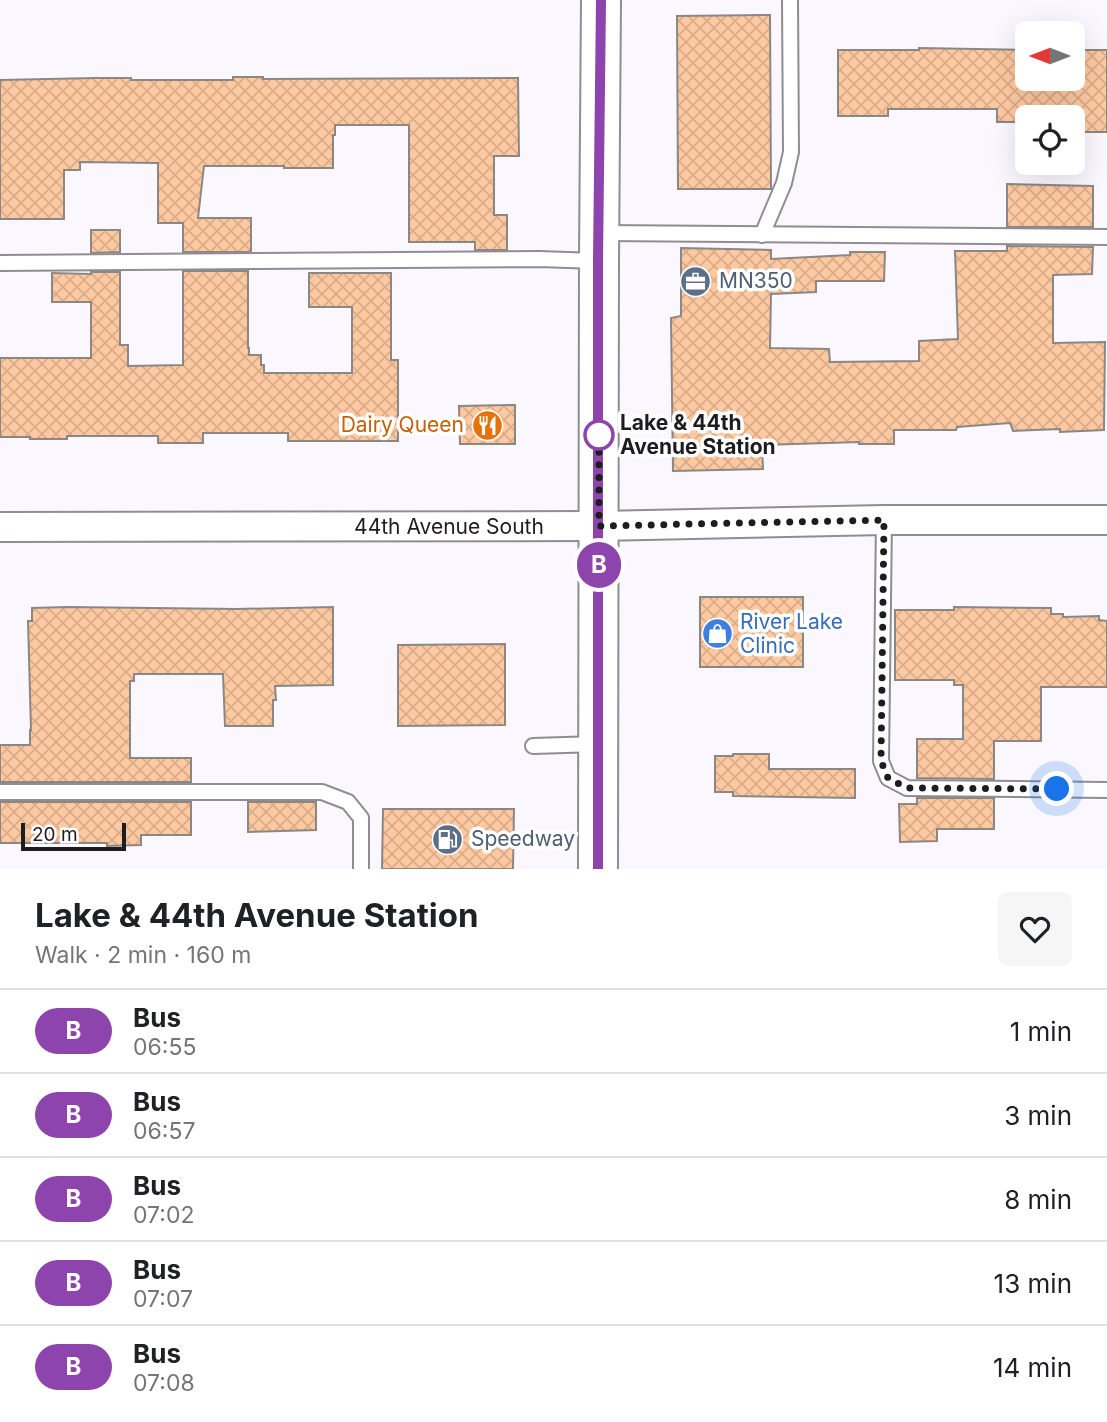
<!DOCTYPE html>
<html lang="en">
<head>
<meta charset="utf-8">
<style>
	:root { --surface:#fff; --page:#f6f6f6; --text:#202124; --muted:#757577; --line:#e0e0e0 }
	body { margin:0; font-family:Inter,sans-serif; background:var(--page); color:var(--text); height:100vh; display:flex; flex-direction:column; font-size:26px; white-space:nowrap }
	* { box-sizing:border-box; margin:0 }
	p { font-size:23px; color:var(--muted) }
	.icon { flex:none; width:38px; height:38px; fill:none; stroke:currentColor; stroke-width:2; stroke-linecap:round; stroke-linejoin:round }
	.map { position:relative; height:869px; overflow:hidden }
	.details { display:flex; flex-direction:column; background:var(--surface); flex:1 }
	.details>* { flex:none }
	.badge { padding:0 14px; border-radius:23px; font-size:24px; line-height:46px }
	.needle { width:46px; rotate:270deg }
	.controls { position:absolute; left:1015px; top:21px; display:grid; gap:14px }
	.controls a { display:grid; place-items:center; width:70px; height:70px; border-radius:10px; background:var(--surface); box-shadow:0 7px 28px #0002; font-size:35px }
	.scale { position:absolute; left:21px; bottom:18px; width:105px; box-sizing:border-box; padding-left:7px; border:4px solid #1d1c1e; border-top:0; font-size:19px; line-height:24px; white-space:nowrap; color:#1d1c1e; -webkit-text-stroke:5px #fff; paint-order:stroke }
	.you { position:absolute; width:35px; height:35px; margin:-18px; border:5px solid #fff; border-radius:50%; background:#1a73e8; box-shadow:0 0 0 10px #1a73e833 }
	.map>.badge { position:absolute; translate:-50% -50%; box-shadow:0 0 0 4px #fff }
	.round { display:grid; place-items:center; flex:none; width:74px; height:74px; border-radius:10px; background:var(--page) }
	.overview { display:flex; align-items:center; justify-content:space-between; height:119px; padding:0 35px }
	h1 { font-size:33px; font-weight:700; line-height:52px }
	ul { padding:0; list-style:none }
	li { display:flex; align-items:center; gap:21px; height:84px; padding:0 35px; border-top:2px solid var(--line) }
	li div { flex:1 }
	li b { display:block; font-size:26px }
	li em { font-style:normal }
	li .badge { min-width:77px; font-weight:700; text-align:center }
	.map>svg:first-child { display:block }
	.building { fill:url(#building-cross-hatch); stroke:#8c8783; stroke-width:2 }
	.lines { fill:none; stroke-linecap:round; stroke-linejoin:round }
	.lane-casing { stroke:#8f8d92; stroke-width:18 }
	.street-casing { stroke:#8f8d92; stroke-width:32 }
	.primary-casing { stroke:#8f8d92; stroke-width:42 }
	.lane { stroke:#fff; stroke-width:14 }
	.street { stroke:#fff; stroke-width:28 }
	.primary { stroke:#fff; stroke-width:38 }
	.line-casing { stroke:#fff; stroke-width:16 }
	.line { stroke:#8e44ad; stroke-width:10 }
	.walk { stroke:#1d1c1e; stroke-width:7; stroke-dasharray:0 12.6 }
	.stop-dot { fill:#fff; stroke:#8e44ad; stroke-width:3.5 }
	.labels { text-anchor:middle; stroke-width:7; stroke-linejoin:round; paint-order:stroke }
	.service-label { font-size:21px; fill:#4e5e75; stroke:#fff; text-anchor:start }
	.stop-label { font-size:21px; font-weight:bold; fill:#1d1c1e; stroke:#fff; text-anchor:start }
	.food-label { font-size:21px; fill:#c56008; stroke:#fff; text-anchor:end }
	.street-label { font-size:21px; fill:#1d1c1e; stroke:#fff }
	.shop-label { font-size:21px; fill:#366cbe; stroke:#fff; text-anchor:start }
</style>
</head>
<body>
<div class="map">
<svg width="1107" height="869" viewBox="0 0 1107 869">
	<defs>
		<pattern id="building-cross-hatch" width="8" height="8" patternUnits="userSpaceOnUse" patternTransform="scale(1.75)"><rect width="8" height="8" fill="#fec9a1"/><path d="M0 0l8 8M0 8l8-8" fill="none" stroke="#d9ac8a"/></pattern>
	</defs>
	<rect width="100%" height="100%" fill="#faf8fe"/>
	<!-- building -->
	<g class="building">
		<polygon points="770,15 771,189 678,189 677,16"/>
		<polygon points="919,48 1027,50 1027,79 1073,79 1073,50 1107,50 1107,132 1073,132 1073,117 1027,117 1027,122 997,122 997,109 888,109 888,116 838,116 838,50 919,50"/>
		<polygon points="233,77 263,77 263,79 518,78 519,156 494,156 494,215 507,215 507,250 475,250 475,242 409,242 409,125 335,125 335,135 333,135 333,168 284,168 284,166 204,166 198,218 251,218 251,251 248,252 183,252 183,223 158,223 158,163 80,162 80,170 64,170 64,219 0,219 0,80 96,78 131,78 131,80 233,80"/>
		<polygon points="1007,184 1093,186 1093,227 1007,227"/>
		<polygon points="91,230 120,230 120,252 91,253"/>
		<polygon points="1007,246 1093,247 1092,274 1053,275 1053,343 1105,342 1104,430 1060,432 1060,429 1013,431 1010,423 957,427 956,430 894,430 894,444 859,444 859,442 762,445 763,469 673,471 671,318 681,316 681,248 771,250 771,259 850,255 850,252 885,252 884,281 816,281 816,292 771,294 770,348 829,349 830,362 919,361 919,341 958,339 955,251 1007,251"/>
		<polygon points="183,271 248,271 248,348 249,348 249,355 261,355 261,365 264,365 264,373 352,373 352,307 309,307 309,273 391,273 391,360 398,360 398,441 288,441 288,433 203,433 203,443 158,443 158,436 67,436 67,439 30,439 30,437 0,437 0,358 91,358 91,302 52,302 52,273 91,274 91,272 120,272 120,345 128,345 128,366 183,365"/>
		<polygon points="515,405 515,444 460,444 459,406"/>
		<rect x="700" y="597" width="103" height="70"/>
		<polygon points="68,607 237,609 333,607 333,685 275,686 276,700 273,700 273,726 225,726 223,674 134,674 134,681 130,681 130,758 191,758 191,782 0,782 0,745 30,745 30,730 31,730 28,621 32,621 32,608"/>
		<polygon points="954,607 1051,608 1051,614 1063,614 1063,617 1099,616 1099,620 1107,621 1107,687 1041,687 1041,741 994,741 994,779 917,778 917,739 963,739 963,685 954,685 954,680 895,680 895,610 954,610"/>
		<polygon points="505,644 505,725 398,726 398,645"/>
		<polygon points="733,754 769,754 769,769 855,769 855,798 733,796 733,792 715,792 715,756 733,756"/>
		<polygon points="917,798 994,798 994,829 937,829 937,841 900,842 899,804 917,804"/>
		<polygon points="0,802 191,802 191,835 141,835 141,845 107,846 107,843 0,843"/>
		<polygon points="248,802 316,802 316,830 248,832"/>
		<polygon points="383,809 514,809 513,869 382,869"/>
	</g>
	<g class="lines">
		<defs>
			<g id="lane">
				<polyline points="601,233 1107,237"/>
				<polyline points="762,235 784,183 791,152 790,0"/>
				<polyline points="0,263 539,259 597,261"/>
				<polyline points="884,520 881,761 888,778 907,788 1107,790"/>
				<polyline points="533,746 597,744"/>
				<polyline points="0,792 322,792 348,802 361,818 361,869"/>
			</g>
			<polyline id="street" points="0,527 599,526 884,520 1107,520"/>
			<polyline id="primary" points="598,869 599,261 601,0"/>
		</defs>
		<!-- lane casing -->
		<use href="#lane" class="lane-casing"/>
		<!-- street casing -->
		<use href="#street" class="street-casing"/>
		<!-- primary casing -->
		<use href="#primary" class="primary-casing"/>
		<!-- lane -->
		<use href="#lane" class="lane"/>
		<!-- street -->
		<use href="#street" class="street"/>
		<!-- primary -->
		<use href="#primary" class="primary"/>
	</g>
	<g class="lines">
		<defs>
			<polyline id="line" points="598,869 598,261 601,0"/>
		</defs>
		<!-- line casing -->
		<use href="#line" class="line-casing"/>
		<!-- line -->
		<use href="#line" class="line"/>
		<!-- walk -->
		<polyline class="walk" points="599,435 599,431 599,526 884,520 881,761 888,778 907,788 1057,789"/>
	</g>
	<!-- icons -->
	<defs>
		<symbol id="office-disc" viewBox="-11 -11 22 22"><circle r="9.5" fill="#5c6f8a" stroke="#fff"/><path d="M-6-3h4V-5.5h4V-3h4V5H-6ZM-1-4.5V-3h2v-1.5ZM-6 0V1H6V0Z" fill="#fff"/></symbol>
		<symbol id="restaurant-disc" viewBox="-11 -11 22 22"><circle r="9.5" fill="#e8710a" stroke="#fff"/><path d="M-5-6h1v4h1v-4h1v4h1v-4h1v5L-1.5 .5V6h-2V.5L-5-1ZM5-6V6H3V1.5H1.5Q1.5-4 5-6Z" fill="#fff"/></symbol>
		<symbol id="shop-disc" viewBox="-11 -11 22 22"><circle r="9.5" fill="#3f7fe0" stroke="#fff"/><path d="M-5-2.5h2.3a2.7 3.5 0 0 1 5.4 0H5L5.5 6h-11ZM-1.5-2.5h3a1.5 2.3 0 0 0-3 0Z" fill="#fff"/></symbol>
		<symbol id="fuel-disc" viewBox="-11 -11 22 22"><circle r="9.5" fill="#5c6f8a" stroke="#fff"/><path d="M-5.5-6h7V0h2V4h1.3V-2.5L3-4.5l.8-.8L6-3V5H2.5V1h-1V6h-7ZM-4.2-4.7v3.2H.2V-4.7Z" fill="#fff"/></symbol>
	</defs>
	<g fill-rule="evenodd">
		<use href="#office-disc" x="678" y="264" width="35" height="35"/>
		<use href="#restaurant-disc" x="470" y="408" width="35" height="35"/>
		<use href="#shop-disc" x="700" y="616" width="35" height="35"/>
		<use href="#fuel-disc" x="430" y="822" width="35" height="35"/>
	</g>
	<!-- markers -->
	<circle class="stop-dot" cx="599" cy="435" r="14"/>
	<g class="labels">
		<!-- service labels -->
		<g class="service-label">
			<text x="719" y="288">MN350</text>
			<text x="471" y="846">Speedway</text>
		</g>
		<!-- stop labels -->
		<g class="stop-label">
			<text x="620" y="430">Lake &amp; 44th<tspan x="620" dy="24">Avenue Station</tspan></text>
		</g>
		<!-- food labels -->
		<g class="food-label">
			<text x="464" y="432">Dairy Queen</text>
		</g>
		<!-- street labels -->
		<g class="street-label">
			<text x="449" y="534">44th Avenue South</text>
		</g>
		<!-- shop labels -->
		<g class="shop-label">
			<text x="740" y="629">River Lake<tspan x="740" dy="24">Clinic</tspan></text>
		</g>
	</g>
</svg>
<div class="controls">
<a><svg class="needle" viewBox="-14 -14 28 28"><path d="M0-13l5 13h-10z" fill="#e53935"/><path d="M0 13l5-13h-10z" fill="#757577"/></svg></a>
<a><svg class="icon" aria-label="locate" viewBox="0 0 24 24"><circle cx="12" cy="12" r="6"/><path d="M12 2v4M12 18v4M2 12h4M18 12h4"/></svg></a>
</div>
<div class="scale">20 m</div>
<div class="you" style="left:1057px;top:789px"></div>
<b class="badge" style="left:599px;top:565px;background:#8e44ad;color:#fff">B</b>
</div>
<section class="details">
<div class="overview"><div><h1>Lake &amp; 44th Avenue Station</h1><p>Walk · 2 min · 160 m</p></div><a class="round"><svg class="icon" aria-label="heart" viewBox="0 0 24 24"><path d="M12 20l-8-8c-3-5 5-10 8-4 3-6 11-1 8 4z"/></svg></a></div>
<ul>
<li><span class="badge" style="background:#8e44ad;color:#fff">B</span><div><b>Bus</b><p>06:55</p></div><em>1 min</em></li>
<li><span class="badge" style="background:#8e44ad;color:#fff">B</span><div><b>Bus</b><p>06:57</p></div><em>3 min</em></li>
<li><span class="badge" style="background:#8e44ad;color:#fff">B</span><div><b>Bus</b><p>07:02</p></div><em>8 min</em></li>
<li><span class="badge" style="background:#8e44ad;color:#fff">B</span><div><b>Bus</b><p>07:07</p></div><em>13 min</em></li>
<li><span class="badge" style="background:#8e44ad;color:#fff">B</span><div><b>Bus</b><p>07:08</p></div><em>14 min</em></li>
</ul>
</section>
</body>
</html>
